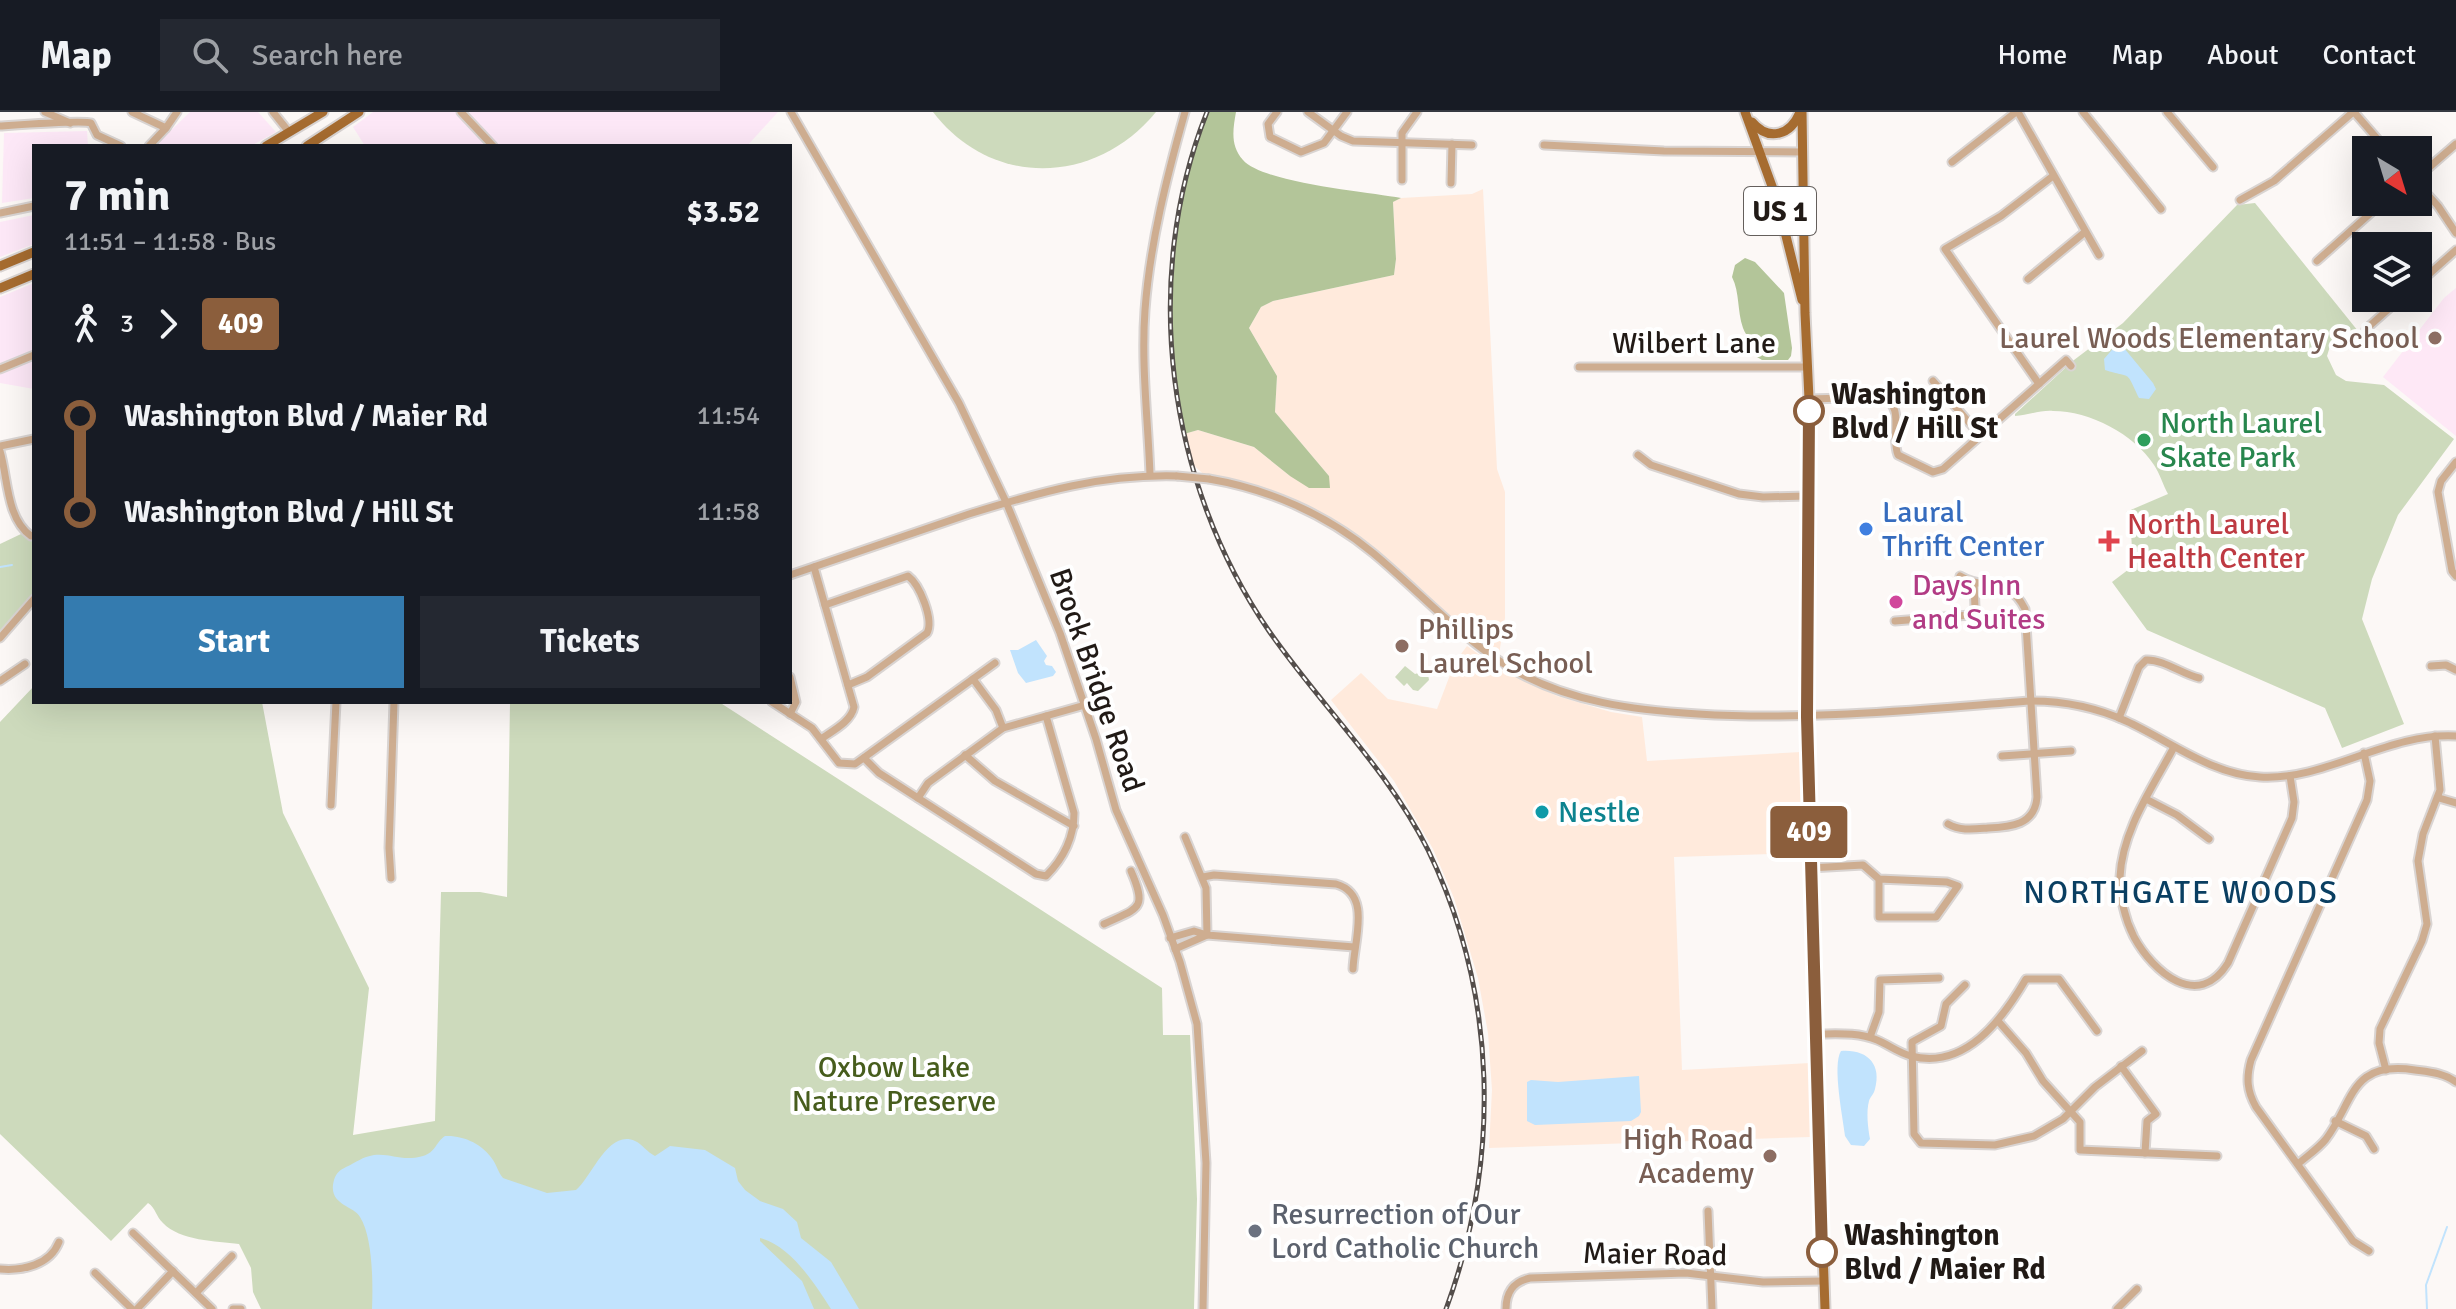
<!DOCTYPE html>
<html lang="en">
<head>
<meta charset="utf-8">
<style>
	:root { --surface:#171b24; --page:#242831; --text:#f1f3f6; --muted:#9ea1a6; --line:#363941; --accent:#347baf }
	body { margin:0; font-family:Signika,sans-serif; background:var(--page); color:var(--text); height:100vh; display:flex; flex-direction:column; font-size:30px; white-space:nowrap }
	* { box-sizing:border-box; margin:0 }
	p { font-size:26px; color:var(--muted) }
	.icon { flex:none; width:44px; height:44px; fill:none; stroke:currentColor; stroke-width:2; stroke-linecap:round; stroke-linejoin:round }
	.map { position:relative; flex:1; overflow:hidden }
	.details { position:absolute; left:32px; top:32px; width:760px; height:560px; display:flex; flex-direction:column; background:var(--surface); border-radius:0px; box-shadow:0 8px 32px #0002 }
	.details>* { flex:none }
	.badge { padding:0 16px; border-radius:6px; font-size:28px; line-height:52px }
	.needle { width:52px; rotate:142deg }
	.controls { position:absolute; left:2352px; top:24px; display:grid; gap:16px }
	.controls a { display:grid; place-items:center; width:80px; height:80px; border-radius:0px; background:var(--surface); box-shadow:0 8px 32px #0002; font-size:40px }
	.map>.badge { position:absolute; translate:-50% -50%; box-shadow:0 0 0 4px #fff }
	.legs { display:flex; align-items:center; gap:12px; height:88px; padding:0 32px; font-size:26px }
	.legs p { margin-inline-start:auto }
	.overview { display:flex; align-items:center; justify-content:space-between; height:136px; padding:0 32px }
	h1 { font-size:44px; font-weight:700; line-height:60px }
	.button { display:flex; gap:16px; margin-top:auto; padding:16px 32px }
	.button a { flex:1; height:92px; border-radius:0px; background:var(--accent); color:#fff; font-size:32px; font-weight:700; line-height:92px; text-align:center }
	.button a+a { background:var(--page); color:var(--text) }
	ul { padding:0 32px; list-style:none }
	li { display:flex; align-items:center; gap:28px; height:96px; font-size:30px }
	li i { display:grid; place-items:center; width:12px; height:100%; margin:0 10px; background:currentColor }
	li i::after { content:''; width:20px; height:20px; margin:-10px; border:6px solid; border-radius:50%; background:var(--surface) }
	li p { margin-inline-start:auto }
	li:first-child i { background:linear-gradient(#0000 50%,currentColor 0) }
	li:last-child i { background:linear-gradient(currentColor 50%,#0000 0) }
	header { display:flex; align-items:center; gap:48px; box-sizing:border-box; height:112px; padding:0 40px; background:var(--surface); border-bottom:2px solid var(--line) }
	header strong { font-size:38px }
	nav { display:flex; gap:44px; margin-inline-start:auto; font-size:28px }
	.search { width:560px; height:72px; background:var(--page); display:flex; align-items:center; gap:20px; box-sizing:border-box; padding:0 28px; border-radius:0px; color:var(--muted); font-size:30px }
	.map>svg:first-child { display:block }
	.commercial { fill:#fde8f7 }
	.built { fill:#ffeadc }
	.education { fill:#fee8f6 }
	.green { fill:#cddabc }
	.forest { fill:#b3c599 }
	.water { fill:#c1e3fd }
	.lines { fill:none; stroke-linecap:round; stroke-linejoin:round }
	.stream { stroke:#c1e3fd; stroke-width:2 }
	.minor-casing { stroke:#d9d4d2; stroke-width:11 }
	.major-casing { stroke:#d9d4d2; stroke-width:13 }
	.minor { stroke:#cead90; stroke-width:7 }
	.major { stroke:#a66c30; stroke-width:9 }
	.rail-casing { stroke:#544e4b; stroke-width:5 }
	.rail { stroke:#fff; stroke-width:2; stroke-dasharray:6; stroke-linecap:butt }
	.minor-bridge-casing { stroke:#d9d4d2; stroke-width:11; stroke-linecap:butt }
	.minor-bridge { stroke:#cead90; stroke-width:7 }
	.line-1-casing { stroke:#fff; stroke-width:18 }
	.line-1 { stroke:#8b5e3c; stroke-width:12 }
	.education-dot { fill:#8d6e63; stroke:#fff; stroke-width:3 }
	.stop-1-dot { fill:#fff; stroke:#8b5e3c; stroke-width:4 }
	.leisure-dot { fill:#2e9e5b; stroke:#fff; stroke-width:3 }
	.shop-dot { fill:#3f7fe0; stroke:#fff; stroke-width:3 }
	.health-dot { fill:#e0444e; stroke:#fff; stroke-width:3 }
	.hotel-dot { fill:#d1479c; stroke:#fff; stroke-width:3 }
	.culture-dot { fill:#0f9aa8; stroke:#fff; stroke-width:3 }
	.worship-dot { fill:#6b7280; stroke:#fff; stroke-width:3 }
	.labels { text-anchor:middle; stroke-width:8; stroke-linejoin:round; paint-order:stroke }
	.shield { fill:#fff; stroke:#645f5c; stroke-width:2 }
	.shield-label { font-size:28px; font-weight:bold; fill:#211a16 }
	.education-label { font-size:30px; fill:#785e54; stroke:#fff; text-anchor:end }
	.street-label { font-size:30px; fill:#211a16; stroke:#fff }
	.stop-label { font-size:30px; font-weight:bold; fill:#211a16; stroke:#fff; text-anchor:start }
	.leisure-label { font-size:30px; fill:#27864d; stroke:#fff; text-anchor:start }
	.shop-label { font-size:30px; fill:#366cbe; stroke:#fff; text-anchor:start }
	.health-label { font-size:30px; fill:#be3a42; stroke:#fff; text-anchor:start }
	.hotel-label { font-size:30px; fill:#b23c85; stroke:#fff; text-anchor:start }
	.culture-label { font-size:30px; fill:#0d838f; stroke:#fff; text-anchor:start }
	.park-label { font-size:30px; fill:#475d1d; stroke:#fff }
	.worship-label { font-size:30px; fill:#5b616d; stroke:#fff; text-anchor:start }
	.neighbourhood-label { font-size:32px; letter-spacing:2px; fill:#0a3f62; stroke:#fff }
</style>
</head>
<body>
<header>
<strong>Map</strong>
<div class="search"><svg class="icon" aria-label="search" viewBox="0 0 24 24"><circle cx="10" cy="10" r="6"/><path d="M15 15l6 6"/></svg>Search here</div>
<nav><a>Home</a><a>Map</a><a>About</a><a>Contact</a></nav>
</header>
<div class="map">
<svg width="2456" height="1197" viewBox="0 0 2456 1197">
	<rect width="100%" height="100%" fill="#fcf8f6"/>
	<!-- commercial -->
	<g class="commercial">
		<polygon points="190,0 258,0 276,20 251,34 155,34"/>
		<polygon points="373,0 778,0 747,34 365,34 353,15"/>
		<polygon points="87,19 88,34 34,34 34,86 2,91 4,21"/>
		<polygon points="34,103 34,132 0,145 0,110"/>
		<polygon points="34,171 34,277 0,271 0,185"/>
	</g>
	<!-- built -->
	<g class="built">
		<polygon points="1483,77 1497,357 1505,380 1505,506 1498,548 1389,455 1334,414 1263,381 1209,367 1192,352 1184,322 1198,318 1254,335 1290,364 1329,364 1275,300 1277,264 1249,216 1261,195 1273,189 1394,163 1396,147 1393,90 1401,86 1472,82"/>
		<polygon points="1467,534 1501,558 1557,584 1611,600 1642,605 1647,649 1801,640 1802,741 1674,745 1682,958 1810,951 1810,1025 1489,1036 1492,978 1488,921 1478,866 1454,786 1433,737 1394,669 1331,588 1361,561 1388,587 1437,597 1455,550"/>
	</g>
	<!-- education -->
	<polygon class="education" points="2456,176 2456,324 2383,265 2444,186"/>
	<!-- green -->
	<g class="green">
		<path d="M933 0H1156C1096 73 992 77 933 0Z"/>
		<path d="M2255 91 2358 219 2335 218 2327 244 2336 263 2346 269 2384 273 2454 327 2398 403 2372 467 2362 507 2404 612 2342 636 2325 596 2147 518 2112 470 2133 454 2131 420 2126 400 2168 382C2163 373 2160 362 2154 353 2134 322 2090 299 2053 299 2041 298 2027 303 2015 304V302L2074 248 2123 211 2237 93Z"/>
		<polygon points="21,422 34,427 34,487 0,526 0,432"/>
		<polygon points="1405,554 1415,562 1425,559 1428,562 1429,568 1418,579 1413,578 1407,571 1404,574 1395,565"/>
		<path d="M34 574V590H262L283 701 369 876 353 1023 435 1009 441 780H480L507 785 510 590H719L1162 876 1163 923H1190L1197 1087 1194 1197H261L253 1180 251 1156 239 1132C216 1129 180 1129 163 1111 156 1105 156 1096 148 1091L111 1129 0 1022V610Z"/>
	</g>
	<!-- forest -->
	<g class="forest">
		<path d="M1207 0H1236C1233 17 1230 34 1243 48 1263 71 1368 80 1401 86L1393 90 1396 147 1394 163 1273 189 1261 195 1249 216 1277 264 1275 300 1329 364 1330 376H1309L1290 364 1254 335 1198 318 1184 322C1162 217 1166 100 1207 0Z"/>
		<path d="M1745 146 1755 150 1784 181 1792 236 1791 244 1788 248H1762L1757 245C1755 233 1747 226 1743 216 1737 199 1740 181 1732 165L1735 153Z"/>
	</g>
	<!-- water -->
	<g class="water">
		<path d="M2117 232 2124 236 2153 271 2156 277 2149 287 2139 286C2125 256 2132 267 2105 258L2104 247Z"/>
		<polygon points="1036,528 1047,544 1044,549 1046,553 1052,554 1056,560 1053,564 1026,571 1018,561 1010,538 1018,538"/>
		<path d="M1841 939C1867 937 1882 952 1875 977 1874 982 1870 985 1869 989 1866 1000 1868 1016 1870 1027L1864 1034 1851 1033 1845 1024C1843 1006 1832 953 1841 939Z"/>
		<polygon points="1639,964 1641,1000 1639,1004 1631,1009 1535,1013 1527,1009 1527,970 1531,968 1558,970"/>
		<path d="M445 1024C463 1023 483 1032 493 1048 497 1054 498 1060 503 1066L547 1081 576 1078C592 1065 608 1017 635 1029 642 1032 647 1040 655 1044L670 1034 705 1038 735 1056 738 1069 745 1078 760 1089 783 1097 797 1110 801 1126 831 1150 859 1197H831C815 1172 791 1134 760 1126V1129L802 1169 814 1197H372C373 1173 373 1125 360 1105 353 1093 327 1093 334 1068 336 1061 340 1058 346 1055 357 1050 362 1045 374 1043 392 1041 401 1050 423 1044 436 1040 435 1031 445 1024Z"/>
	</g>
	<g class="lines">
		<!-- stream -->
		<g class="stream">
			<polyline points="0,455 12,453"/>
			<polyline points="2427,1197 2426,1173 2447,1115"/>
		</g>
		<defs>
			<g id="minor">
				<polyline points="45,0 70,11"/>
				<polyline points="132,0 166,16"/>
				<polyline points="273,0 289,20"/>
				<polyline points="461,0 493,34"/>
				<polyline points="791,0 959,291 1006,390 1060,521 1096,627 1116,698 1163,803 1180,850 1197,912 1206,1051 1203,1197"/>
				<polyline points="1277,0 1268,12 1270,25 1301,40 1324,31 1347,0"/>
				<polyline points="1308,0 1341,24 1353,29 1472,33"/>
				<polyline points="2018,0 2099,143"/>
				<polyline points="2083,0 2161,97"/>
				<polyline points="2167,0 2213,55"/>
				<polyline points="2354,0 2387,38"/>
				<path d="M0 14C15 13 83 8 91 11L97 23 121 34"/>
				<polyline points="1544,33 1664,39 1803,40"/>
				<polyline points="149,34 166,16 177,0"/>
				<polyline points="1952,50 2016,0"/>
				<polyline points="2418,65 2456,32"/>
				<polyline points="1402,68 1402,21 1417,0"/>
				<polyline points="1451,71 1452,32"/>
				<polyline points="2418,72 2438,94 2456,121"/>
				<polyline points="2240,88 2274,69 2353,0"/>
				<polyline points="0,101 34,94"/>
				<polyline points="2317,149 2383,90"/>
				<polyline points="2028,167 2085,120"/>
				<polyline points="2418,172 2456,138"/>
				<polyline points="2366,217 2401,186"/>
				<polyline points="1579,255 1808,255"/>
				<polyline points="0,257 34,243"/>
				<polyline points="1933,269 1980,323"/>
				<polyline points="2039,272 1945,137 2001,104 2053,64"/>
				<path d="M1809 287 1882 285C1906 294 1890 324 1898 343L1933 360 1943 357 2066 248 2071 254"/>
				<polyline points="0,334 34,327"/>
				<path d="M0 339C8 366 6 406 31 424L34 423"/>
				<polyline points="1638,343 1651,353 1739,382 1763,385 1808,384"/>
				<polyline points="2456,350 2441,369 2438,380 2452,459 2456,464"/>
				<path d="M1150 363C1148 308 1141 252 1145 198 1150 131 1167 64 1185 0"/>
				<path d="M1209 367C1268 377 1326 402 1373 441 1420 480 1459 525 1512 557 1569 590 1633 598 1698 602 1809 609 1920 597 2031 589 2064 589 2095 595 2126 609 2170 629 2210 662 2260 665 2326 669 2388 620 2456 624"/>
				<path d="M814 455 854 595C851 610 832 619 821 627"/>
				<path d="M790 463C850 443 909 422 969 402 1040 380 1102 362 1177 364"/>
				<path d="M825 493 908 464C920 473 934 508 927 521L867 565 848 573"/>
				<polyline points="1895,509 1970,503 1975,496 1974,471"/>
				<polyline points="0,526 34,487"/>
				<polyline points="2431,554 2446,553 2456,558"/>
				<polyline points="790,565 796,590 790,602"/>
				<polyline points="973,567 996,598 1003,616"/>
				<polyline points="0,569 25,552"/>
				<polyline points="772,590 812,616 839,651 855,652 995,551"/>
				<path d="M2119 606 2139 555 2146 548C2163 547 2182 562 2199 566"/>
				<path d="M2174 635C2153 675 2122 718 2120 765 2120 785 2125 807 2134 825 2153 860 2198 899 2228 851L2292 706 2294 690 2290 664"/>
				<path d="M2364 641 2370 669 2367 688 2251 948C2246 966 2247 979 2256 995L2353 1129 2369 1139"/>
				<polyline points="965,643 995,669 1074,714"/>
				<polyline points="2002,644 2071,639"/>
				<path d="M864 646 879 661 1036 762 1046 764C1063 747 1074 725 1074 701L1046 604"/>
				<polyline points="918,686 928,671 1003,616 1085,593"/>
				<polyline points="2439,686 2456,691"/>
				<polyline points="2146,687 2177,703 2209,727"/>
				<polyline points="331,693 336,590"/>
				<path d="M1948 712C1960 719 1974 717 1988 716 2011 715 2035 713 2037 685L2025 497C2008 463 1986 480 1960 464"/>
				<polyline points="1185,725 1206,776 1207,823 1354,835"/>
				<polyline points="1810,756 1863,753 1879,767 1947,770 1958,774 1936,805 1879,805 1879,767"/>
				<path d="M1203 765 1214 763 1336 772C1372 782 1354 828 1353 857"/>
				<polyline points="391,766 389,736 394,590"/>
				<path d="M1104 812C1138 796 1148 798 1131 759"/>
				<polyline points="1170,826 1194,819 1207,823 1175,837"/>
				<polyline points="1965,873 1946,892 1941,914 1912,930 1914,1022 1921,1031 1995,1033 2034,1024 2063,1007 2095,975 2142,939"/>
				<polyline points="1998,909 2026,941 2043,969 2080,1010 2080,1038 2217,1044"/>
				<path d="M1816 922C1837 922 1857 920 1877 928 1889 933 1899 941 1911 944 1965 958 2002 908 2026 867H2059L2097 919"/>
				<polyline points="1870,925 1879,900 1880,868 1939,866"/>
				<polyline points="2121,954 2156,1002 2147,1009 2145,1041"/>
				<polyline points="2386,958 2379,931 2380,917 2422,829 2427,812 2418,749 2423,722 2440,678 2435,624"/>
				<polyline points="2335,1009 2366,1024 2374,1037"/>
				<path d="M2298 1052C2307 1044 2318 1037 2326 1027 2354 990 2350 948 2415 958 2430 960 2444 961 2456 970"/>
				<polyline points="1708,1099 1712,1197"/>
				<polyline points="133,1121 212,1197"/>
				<path d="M0 1157C23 1159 50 1153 59 1130"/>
				<polyline points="95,1161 132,1197"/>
				<polyline points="196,1181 232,1144"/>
				<polyline points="137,1197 173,1159"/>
				<polyline points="233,1197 241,1197"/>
				<path d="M1506 1197C1506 1180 1513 1170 1530 1166L1686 1161 1763 1170 1823 1169"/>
				<polyline points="2117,1197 2137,1177"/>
			</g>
			<g id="major">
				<polyline points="1745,0 1777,88 1802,188"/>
				<polyline points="1802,0 1805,201 1809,287 1807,605 1810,756 1825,1197"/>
				<path d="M1752 10C1769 30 1791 23 1800 0"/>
				<polyline points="266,34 323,0"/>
				<polyline points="307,34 359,0"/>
				<polyline points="0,154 34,140"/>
				<polyline points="0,176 34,162"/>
			</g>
		</defs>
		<!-- minor casing -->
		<use href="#minor" class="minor-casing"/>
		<!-- major casing -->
		<use href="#major" class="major-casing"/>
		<!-- minor -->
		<use href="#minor" class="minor"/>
		<!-- major -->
		<use href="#major" class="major"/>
		<defs>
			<path id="rail" d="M1207 0C1140 168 1167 371 1269 519 1321 594 1387 656 1428 738 1498 882 1501 1048 1446 1197"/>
		</defs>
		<!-- rail casing -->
		<use href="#rail" class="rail-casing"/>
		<!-- rail -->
		<use href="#rail" class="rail"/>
		<defs>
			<polyline id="minor-bridge" points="1177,364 1209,367"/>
		</defs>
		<!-- minor-bridge casing -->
		<use href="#minor-bridge" class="minor-bridge-casing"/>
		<!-- minor-bridge -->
		<use href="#minor-bridge" class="minor-bridge"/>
	</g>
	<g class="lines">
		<defs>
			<polyline id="line-1" points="1809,299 1807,605 1822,1140"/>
		</defs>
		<!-- line-1 casing -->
		<use href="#line-1" class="line-1-casing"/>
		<!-- line-1 -->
		<use href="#line-1" class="line-1"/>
	</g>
	<!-- markers -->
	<g class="education-dot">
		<circle cx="2435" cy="226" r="8"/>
		<circle cx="1402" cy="534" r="8"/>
		<circle cx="1770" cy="1044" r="8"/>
	</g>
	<g class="stop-1-dot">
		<circle cx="1809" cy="299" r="14"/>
		<circle cx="1822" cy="1140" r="14"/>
	</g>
	<circle class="leisure-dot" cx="2144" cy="328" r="8"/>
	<circle class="shop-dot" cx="1866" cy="417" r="8"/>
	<path class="health-dot" d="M2105 417h8v8h8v8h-8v8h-8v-8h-8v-8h8z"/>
	<circle class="hotel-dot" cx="1896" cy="490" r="8"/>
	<circle class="culture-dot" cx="1542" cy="700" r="8"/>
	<circle class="worship-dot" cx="1255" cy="1119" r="8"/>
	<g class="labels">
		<!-- shield labels -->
		<rect class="shield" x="1744" y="75" width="72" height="48" rx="6"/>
		<g class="shield-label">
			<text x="1780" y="109">US 1</text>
		</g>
		<!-- education labels -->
		<g class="education-label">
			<text x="2419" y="236">Laurel Woods Elementary School</text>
			<text x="1418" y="527" text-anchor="start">Phillips<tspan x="1418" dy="34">Laurel School</tspan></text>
			<text x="1754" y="1037">High Road<tspan x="1754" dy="34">Academy</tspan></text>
		</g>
		<!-- street labels -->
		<g class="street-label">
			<text x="1694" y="241">Wilbert Lane</text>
			<text transform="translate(1097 568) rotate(71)" y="10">Brock Bridge Road</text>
			<text transform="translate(1655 1142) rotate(1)" y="10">Maier Road</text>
		</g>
		<!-- stop labels -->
		<g class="stop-label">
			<text x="1831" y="292">Washington<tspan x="1831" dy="34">Blvd / Hill St</tspan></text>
			<text x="1844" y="1133">Washington<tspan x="1844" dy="34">Blvd / Maier Rd</tspan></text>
		</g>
		<!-- leisure labels -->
		<g class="leisure-label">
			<text x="2160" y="321">North Laurel<tspan x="2160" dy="34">Skate Park</tspan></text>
		</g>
		<!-- shop labels -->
		<g class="shop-label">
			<text x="1882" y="410">Laural<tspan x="1882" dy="34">Thrift Center</tspan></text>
		</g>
		<!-- health labels -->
		<g class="health-label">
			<text x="2127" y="422">North Laurel<tspan x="2127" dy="34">Health Center</tspan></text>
		</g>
		<!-- hotel labels -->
		<g class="hotel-label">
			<text x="1912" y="483">Days Inn<tspan x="1912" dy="34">and Suites</tspan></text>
		</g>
		<!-- culture labels -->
		<g class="culture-label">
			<text x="1558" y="710">Nestle</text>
		</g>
		<!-- park labels -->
		<g class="park-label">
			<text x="894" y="965">Oxbow Lake<tspan x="894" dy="34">Nature Preserve</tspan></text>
		</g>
		<!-- worship labels -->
		<g class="worship-label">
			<text x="1271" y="1112">Resurrection of Our<tspan x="1271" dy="34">Lord Catholic Church</tspan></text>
		</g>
		<!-- neighbourhood labels -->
		<g class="neighbourhood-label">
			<text x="2181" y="791">NORTHGATE WOODS</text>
		</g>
	</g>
</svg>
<div class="controls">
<a><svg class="needle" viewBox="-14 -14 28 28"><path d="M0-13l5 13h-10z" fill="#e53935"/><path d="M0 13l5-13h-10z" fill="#9ea1a6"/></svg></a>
<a><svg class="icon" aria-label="layers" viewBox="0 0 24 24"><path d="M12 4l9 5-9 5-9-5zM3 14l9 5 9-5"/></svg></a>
</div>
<b class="badge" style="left:1809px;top:720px;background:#8b5e3c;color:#fff">409</b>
<section class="details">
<div class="overview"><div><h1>7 min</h1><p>11:51 – 11:58 · Bus</p></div><b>$3.52</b></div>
<div class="legs"><svg class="icon" aria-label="walk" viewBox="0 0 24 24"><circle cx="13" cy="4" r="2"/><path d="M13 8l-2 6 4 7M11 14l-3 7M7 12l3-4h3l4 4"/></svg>3<svg class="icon" aria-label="forward" viewBox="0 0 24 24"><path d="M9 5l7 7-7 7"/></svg><b class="badge" style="background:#8b5e3c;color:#fff">409</b></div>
<ul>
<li><i style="color:#8b5e3c"></i><b>Washington Blvd / Maier Rd</b><p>11:54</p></li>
<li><i style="color:#8b5e3c"></i><b>Washington Blvd / Hill St</b><p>11:58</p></li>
</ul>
<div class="button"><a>Start</a><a>Tickets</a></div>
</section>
</div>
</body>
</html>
